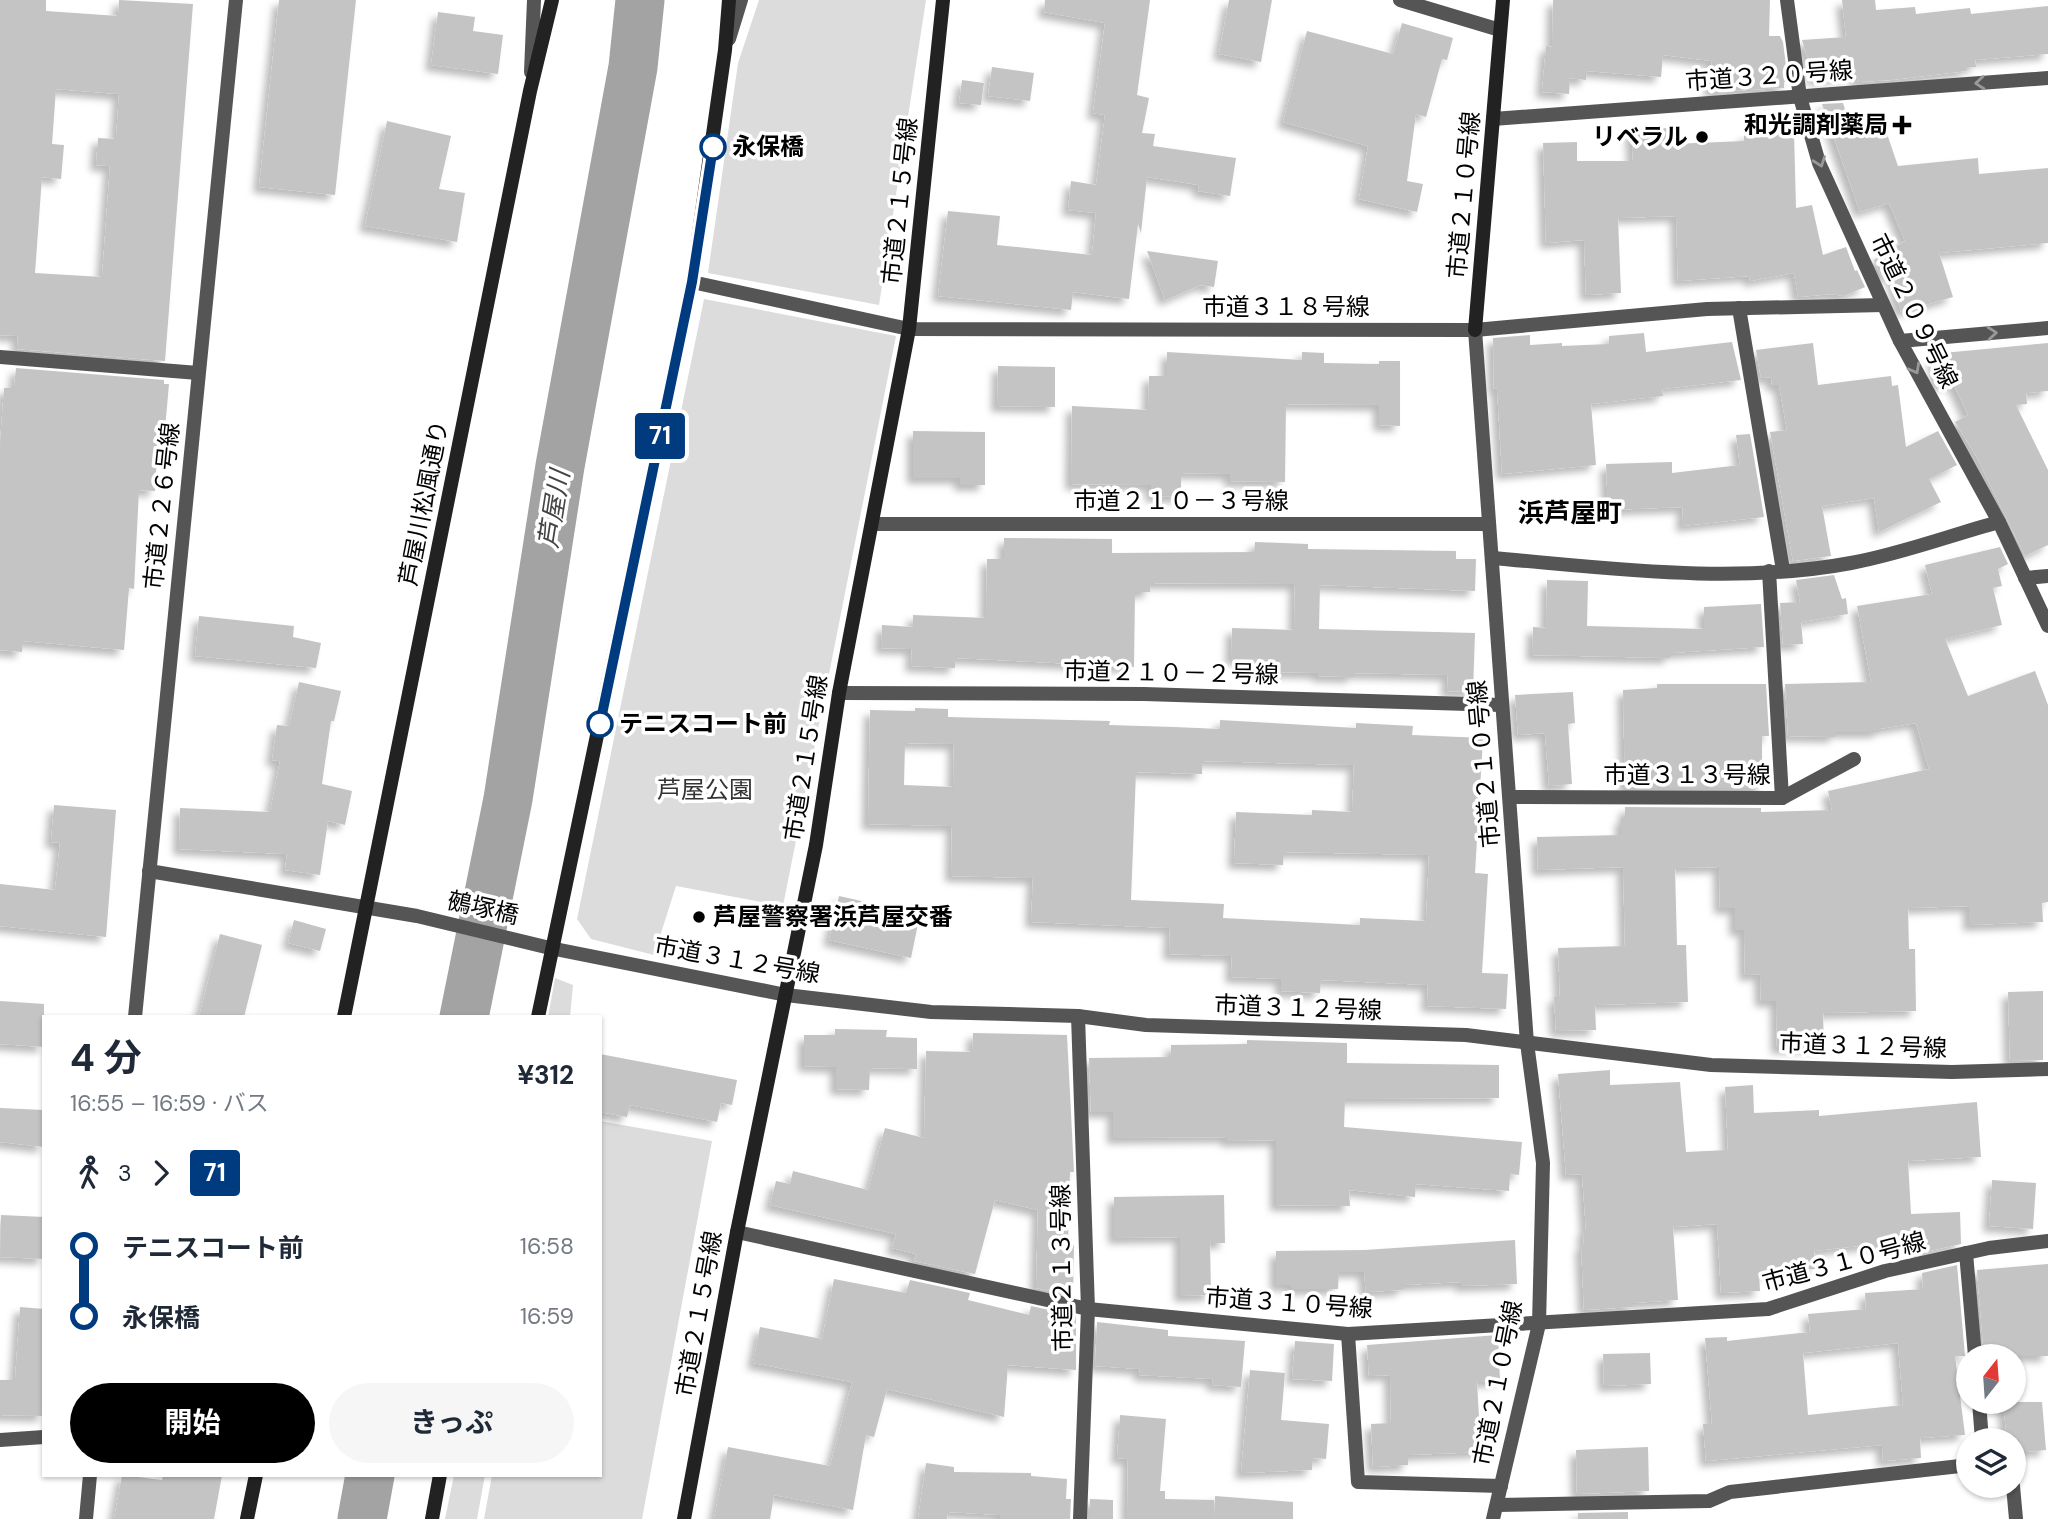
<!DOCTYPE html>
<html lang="ja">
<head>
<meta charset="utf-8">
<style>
	:root { --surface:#fff; --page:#f6f6f7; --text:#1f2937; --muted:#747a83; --accent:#000 }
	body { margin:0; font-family:"DM Sans","Noto Sans JP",sans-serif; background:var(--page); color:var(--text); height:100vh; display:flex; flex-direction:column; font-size:26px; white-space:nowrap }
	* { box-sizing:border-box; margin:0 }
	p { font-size:23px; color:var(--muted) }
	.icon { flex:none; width:38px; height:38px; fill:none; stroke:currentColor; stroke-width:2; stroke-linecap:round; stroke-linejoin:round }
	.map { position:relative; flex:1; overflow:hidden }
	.panel { position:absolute; left:42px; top:1015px; width:560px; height:462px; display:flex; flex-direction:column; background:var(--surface); border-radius:0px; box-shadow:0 2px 5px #0004 }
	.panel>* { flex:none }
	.badge { padding:0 14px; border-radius:5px; font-size:24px; line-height:46px }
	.needle { width:46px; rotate:17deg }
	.buttons { position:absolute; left:1956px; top:1344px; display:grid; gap:14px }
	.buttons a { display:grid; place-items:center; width:70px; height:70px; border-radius:50%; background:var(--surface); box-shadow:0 2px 5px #0004; font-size:35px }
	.map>.badge { position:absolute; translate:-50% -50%; box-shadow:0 0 0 4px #fff }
	.legs { display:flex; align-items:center; gap:10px; height:77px; padding:0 28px; font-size:23px }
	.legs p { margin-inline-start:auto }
	.headline { display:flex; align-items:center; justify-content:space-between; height:119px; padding:0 28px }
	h1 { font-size:38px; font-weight:700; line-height:52px }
	.button { display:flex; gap:14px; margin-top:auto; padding:14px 28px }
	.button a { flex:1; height:80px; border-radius:42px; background:var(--accent); color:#fff; font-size:28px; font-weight:700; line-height:80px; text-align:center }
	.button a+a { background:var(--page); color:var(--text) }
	ul { padding:0 28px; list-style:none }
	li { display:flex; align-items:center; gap:24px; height:70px; font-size:26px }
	li i { display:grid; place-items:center; width:10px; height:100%; margin:0 9px; background:currentColor }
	li i::after { content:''; width:18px; height:18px; margin:-9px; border:5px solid; border-radius:50%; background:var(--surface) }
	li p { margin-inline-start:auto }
	li:first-child i { background:linear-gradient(#0000 50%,currentColor 0) }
	li:last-child i { background:linear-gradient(currentColor 50%,#0000 0) }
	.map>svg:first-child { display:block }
	.green { fill:#dcdcdc }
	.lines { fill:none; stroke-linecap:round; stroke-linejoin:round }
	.river { stroke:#a3a3a3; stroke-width:49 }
	.building { fill:#c4c4c4; fill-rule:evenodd; filter:url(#shadow) }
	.street { stroke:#555; stroke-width:14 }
	.secondary { stroke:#222; stroke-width:14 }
	.oneway { stroke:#999 }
	.line-1-casing { stroke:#fff; stroke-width:16 }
	.line-1 { stroke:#003b80; stroke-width:10 }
	.poi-dot { fill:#000; stroke:#fff; stroke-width:2.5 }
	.stop-1-dot { fill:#fff; stroke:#003b80; stroke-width:3.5 }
	.labels { text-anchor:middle; stroke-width:7; stroke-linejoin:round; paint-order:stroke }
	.street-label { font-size:24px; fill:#000; stroke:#fff }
	.poi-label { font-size:24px; font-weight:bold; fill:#000; stroke:#fff; text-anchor:end }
	.stop-label { font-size:24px; font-weight:bold; fill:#000; stroke:#fff; text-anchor:start }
	.park-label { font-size:24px; fill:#333; stroke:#fff }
	.water-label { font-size:26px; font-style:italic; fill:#444; stroke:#fff }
	.neighbourhood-label { font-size:26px; font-weight:bold; fill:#000; stroke:#fff }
</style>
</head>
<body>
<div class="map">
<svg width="2048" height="1519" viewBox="0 0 2048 1519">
	<defs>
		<filter id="shadow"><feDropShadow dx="-6" dy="6" stdDeviation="3.5" flood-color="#0004"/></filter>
	</defs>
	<rect width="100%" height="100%" fill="#fff"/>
	<!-- green -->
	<g class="green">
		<polygon points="759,0 926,0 879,305 708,273 738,63"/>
		<polygon points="704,299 896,336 783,906 676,886 654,955 591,939 577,919"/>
		<polygon points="555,978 573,985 570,1017 548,1017"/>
		<polygon points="600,1121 712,1141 642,1519 484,1519 492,1475 600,1475"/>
		<polygon points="454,1475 485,1475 477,1519 445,1519"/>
	</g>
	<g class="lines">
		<!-- river -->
		<g class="river">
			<polyline points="464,1017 508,799 560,466 633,67 640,0"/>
			<polyline points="362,1519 370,1475"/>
		</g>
	</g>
	<!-- building -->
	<g class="building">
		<path d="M0 0H46V11L118 16 119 0 193 4 165 361 17 349 18 336 0 335ZM56 89 119 94 116 139 98 138 96 165 110 166 102 277 35 273 42 177 61 179 64 145 52 144Z"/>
		<polygon points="279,0 356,0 335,195 259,187"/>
		<polygon points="1045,0 1150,0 1137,95 1149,98 1142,133 1155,134 1153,146 1236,158 1230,196 1198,191 1199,185 1147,177 1141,233 1138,224 1129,299 1073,292 1071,310 938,296 948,211 1000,216 997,245 1092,255 1096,213 1068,210 1071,181 1096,185 1105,115 1093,113 1105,23 1044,12"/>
		<polygon points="1229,0 1272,0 1261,62 1219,54"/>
		<polygon points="1553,0 1770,0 1769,36 1780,36 1783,42 1788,82 1784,82 1784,88 1710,92 1712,61 1663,55 1661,77 1587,71 1586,80 1570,78 1569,94 1542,92 1546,46 1552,47"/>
		<polygon points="1842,0 1875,0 1876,10 1915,7 1916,14 1970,8 1971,14 2048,6 2048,54 1975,60 1976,67 1966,67 1966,71 1891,80 1858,82 1857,75 1814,80 1802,40 1846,37"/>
		<polygon points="438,12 475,17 473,31 503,35 498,74 431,65"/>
		<polygon points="1402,23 1453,38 1447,60 1442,59 1426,117 1416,114 1407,181 1423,184 1417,212 1359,199 1368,146 1283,122 1307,31 1393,54"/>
		<polygon points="992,67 1034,73 1030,101 988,96"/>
		<polygon points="962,80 984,83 981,105 959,103"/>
		<polygon points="1843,103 1853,134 1886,131 1898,166 1978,158 1979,174 2048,168 2048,243 1939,253 1953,297 1901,312 1891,274 1882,278 1874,260 1905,241 1889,203 1860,212 1822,104"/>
		<polygon points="387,121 451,136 439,189 465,193 457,242 365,226"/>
		<polygon points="1672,128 1673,144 1744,141 1744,135 1794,133 1796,208 1812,205 1823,255 1846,247 1855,271 1857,270 1865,287 1844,296 1832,294 1798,297 1794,273 1750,281 1749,276 1678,281 1676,216 1618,218 1621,293 1586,295 1584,240 1546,243 1543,143 1577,142 1577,161 1633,161 1631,129"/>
		<polygon points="1147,251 1218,261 1214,287 1201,285 1165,300"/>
		<polygon points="1644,333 1646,352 1732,342 1741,380 1662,389 1663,396 1591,404 1596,465 1502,474 1497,388 1494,389 1493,338 1530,335 1530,345 1562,343 1562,346 1609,344 1609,336"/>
		<polygon points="1813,343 1818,385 1891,376 1892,386 1898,385 1906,447 1938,431 1957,465 1929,479 1941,502 1879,532 1874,498 1822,506 1831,556 1793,561 1770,432 1787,430 1779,385 1772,385 1771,377 1761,378 1756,350"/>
		<polygon points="2048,343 2048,391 2026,393 2027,404 2016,405 2048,470 2048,545 2025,556 1976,456 1955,422 1968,415 1953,383 1937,385 1933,354"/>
		<polygon points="1167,352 1302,360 1302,352 1324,353 1324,363 1379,364 1379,361 1400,361 1400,426 1379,425 1379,405 1286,404 1285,482 1230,481 1230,474 1181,473 1181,497 1151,496 1151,485 1071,484 1072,406 1148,410 1149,376 1167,376"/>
		<polygon points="998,366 1055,367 1055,407 997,406"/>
		<polygon points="16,368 164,380 164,384 169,384 164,440 158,440 155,491 139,490 134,589 129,588 124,650 23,641 22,652 0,650 0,444 4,388 14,388"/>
		<polygon points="913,431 985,432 985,485 960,485 960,478 913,478"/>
		<polygon points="1750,434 1764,517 1682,526 1683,507 1608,510 1606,464 1672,462 1672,473 1740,465 1736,435"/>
		<polygon points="1004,538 1112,539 1112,553 1254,552 1255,542 1308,544 1308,549 1456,551 1456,559 1476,559 1475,591 1320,585 1319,629 1475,633 1473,692 1447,691 1448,675 1353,673 1353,677 1318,676 1318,673 1279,672 1279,660 1231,659 1232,628 1294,630 1295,584 1150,583 1150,592 1135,592 1134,667 956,658 955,668 911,666 912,649 881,648 882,625 913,627 913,615 986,618 987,559 1004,559"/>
		<polygon points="2000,547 2008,564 1998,569 2002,586 1993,588 2002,625 1945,639 1968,696 2035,671 2048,705 2048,902 2042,903 2043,922 1969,925 1969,906 1908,908 1909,949 1915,949 1916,1011 1823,1013 1824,1047 1777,1048 1776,1001 1761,1001 1760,974 1745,975 1744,930 1735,930 1735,908 1720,908 1719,867 1675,868 1677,945 1686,945 1688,1002 1595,1005 1596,1030 1556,1031 1554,997 1560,997 1558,948 1625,946 1623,867 1538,870 1537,837 1621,835 1621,818 1625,818 1625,807 1761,808 1761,812 1832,810 1828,791 1929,769 1916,723 1879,729 1879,732 1835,732 1835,737 1788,736 1785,684 1871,682 1857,606 1932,594 1925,565"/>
		<polygon points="1834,575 1842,599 1846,598 1848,614 1801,622 1803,644 1783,645 1780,603 1800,602 1796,580"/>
		<polygon points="1547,580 1588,581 1587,626 1704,629 1704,607 1761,604 1764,647 1670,653 1670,658 1532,655 1533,627 1546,628"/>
		<polygon points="199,616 294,626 293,637 321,643 316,668 195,656"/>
		<polygon points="299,682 341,691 334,721 331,721 322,784 352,791 345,825 328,821 320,875 285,870 287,854 179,849 180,808 270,812 280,761 272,760 277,725 289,726"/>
		<polygon points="1657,684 1766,684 1769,736 1762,736 1762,788 1625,788 1623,690 1657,688"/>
		<polygon points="1573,692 1575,723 1568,724 1572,784 1549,786 1545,733 1518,735 1515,695"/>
		<path d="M915 708 948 709V717L1110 721 1109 725 1174 727 1220 729V720L1356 728V723L1413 726 1412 735 1483 738 1475 873 1488 874 1482 973 1508 974 1506 1009 1427 1006 1428 985 1321 980 1320 993 1281 991V979L1231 977 1232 956 1169 954 1170 928 1031 922 1033 878 951 876 952 826 868 824 870 710 915 711ZM905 743 954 744 953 787 904 785ZM1202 761 1354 765 1352 812 1312 810V815L1236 812 1234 863 1283 865 1284 852 1429 855 1426 921 1360 918V925L1223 918 1224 904 1131 900 1136 772 1202 774Z"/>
		<polygon points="54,805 116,810 106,937 0,926 0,884 55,890 60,843 51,842"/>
		<polygon points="839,896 920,914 911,958 829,940"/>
		<polygon points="294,920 326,929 320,951 288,943"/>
		<polygon points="220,934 262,945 244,1017 199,1017"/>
		<polygon points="2043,991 2043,1060 2010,1061 2008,992"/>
		<polygon points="0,1001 44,1004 44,1047 0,1044"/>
		<polygon points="835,1029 887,1030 886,1037 917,1038 917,1069 870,1068 869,1090 836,1089 836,1067 804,1066 804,1035 835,1035"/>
		<polygon points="973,1033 1067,1035 1074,1172 1070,1172 1068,1244 1074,1245 1073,1296 1036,1288 1038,1210 995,1200 975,1274 914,1261 916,1254 892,1248 896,1234 770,1205 776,1181 790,1184 793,1171 868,1190 885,1128 924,1138 926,1051 972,1052"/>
		<polygon points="1247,1040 1347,1043 1347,1063 1499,1065 1499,1098 1345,1099 1344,1127 1522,1142 1519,1175 1510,1174 1509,1191 1416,1184 1415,1197 1349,1190 1350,1206 1276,1205 1276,1140 1227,1141 1227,1137 1113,1138 1113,1112 1091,1112 1089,1058 1171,1057 1171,1045 1247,1044"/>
		<polygon points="600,1054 737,1080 732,1105 721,1103 717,1122 630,1105 627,1117 600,1112"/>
		<polygon points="1610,1070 1610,1085 1680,1082 1686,1152 1728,1150 1725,1087 1753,1085 1754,1113 1819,1110 1819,1116 1977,1102 1981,1157 1908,1161 1911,1214 1960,1212 1961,1244 1920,1253 1919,1239 1814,1251 1815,1269 1759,1273 1760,1291 1721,1293 1717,1224 1673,1227 1678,1300 1632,1303 1632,1307 1584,1310 1581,1245 1584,1245 1583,1230 1586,1230 1582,1174 1566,1175 1558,1074"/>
		<polygon points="0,1108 44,1110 44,1147 0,1142"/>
		<polygon points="1992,1180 2036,1183 2033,1229 1989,1226"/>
		<polygon points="1224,1195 1225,1243 1210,1243 1211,1295 1180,1296 1180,1237 1114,1238 1114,1197"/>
		<polygon points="1,1215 44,1217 44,1259 0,1257"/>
		<polygon points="1515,1240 1517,1284 1461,1286 1461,1282 1403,1285 1403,1290 1366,1292 1364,1272 1339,1272 1338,1289 1291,1289 1291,1285 1276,1285 1276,1251 1365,1250"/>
		<polygon points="2048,1264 2048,1356 1984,1356 1977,1270"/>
		<path d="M1957 1265 1965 1356H1955L1965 1435 1920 1438 1921 1458 1883 1461 1882 1445 1706 1461 1703 1424H1712L1705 1338 1727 1337V1341L1810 1332 1808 1314 1866 1309 1865 1293 1923 1289 1922 1273ZM1898 1343 1903 1405 1808 1415 1803 1353Z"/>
		<polygon points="834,1279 906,1293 910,1280 970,1293 968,1300 1029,1315 1031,1306 1076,1316 1076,1370 1008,1365 1004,1417 887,1389 874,1437 866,1435 853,1510 774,1495 770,1519 714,1519 728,1447 830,1466 852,1382 753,1363 760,1327 822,1339"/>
		<polygon points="20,1307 44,1309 44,1416 0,1415 0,1380 15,1380"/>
		<polygon points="1097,1322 1168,1330 1168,1336 1245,1341 1241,1387 1212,1385 1213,1379 1139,1375 1140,1369 1095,1366"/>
		<polygon points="1498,1335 1500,1381 1477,1382 1481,1452 1408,1455 1408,1465 1373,1467 1371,1424 1391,1423 1390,1375 1369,1376 1367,1345"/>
		<polygon points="1295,1341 1334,1344 1332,1381 1292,1379"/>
		<polygon points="1650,1353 1651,1384 1604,1386 1603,1354"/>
		<polygon points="1250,1370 1285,1373 1281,1420 1329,1424 1326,1459 1313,1458 1312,1470 1241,1473"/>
		<polygon points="2003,1402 2042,1402 2046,1450 2014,1453 2014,1440 2007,1440"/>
		<polygon points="1120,1415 1166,1419 1160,1491 1165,1491 1165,1499 1214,1500 1214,1519 1127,1519 1128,1459 1117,1458"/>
		<polygon points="1648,1447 1649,1491 1577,1494 1576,1450"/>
		<polygon points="926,1463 954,1467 954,1472 1031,1473 1031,1476 1067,1479 1066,1499 1071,1499 1070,1519 1000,1519 1000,1515 948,1512 947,1519 918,1519"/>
		<polygon points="122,1475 162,1480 163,1475 222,1475 214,1519 114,1519"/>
		<polygon points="1215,1496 1293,1502 1293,1519 1214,1519"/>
		<polygon points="1090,1499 1113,1500 1113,1519 1090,1519"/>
		<polygon points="1628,1512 1628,1519 1578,1519 1578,1513"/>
	</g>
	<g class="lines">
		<!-- street -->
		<g class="street">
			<polyline points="1400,0 1500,30"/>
			<polyline points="1787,0 1800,97 1819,163 1900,341 1999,522 2048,626"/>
			<polyline points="729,39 741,0"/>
			<polyline points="531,72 534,0"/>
			<polyline points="1493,119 2048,78"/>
			<polyline points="692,282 909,329 1475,330 1707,309 1883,305"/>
			<polyline points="1739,308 1783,570"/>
			<polyline points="1475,330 1527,1043 1543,1163 1539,1324 1493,1519"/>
			<polyline points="1900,341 2048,328"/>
			<polyline points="0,357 198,373"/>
			<polyline points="872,524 1489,524"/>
			<path d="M1492 558C1610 568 1733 585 1851 563 1901 554 1951 535 1999 522"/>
			<polyline points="1769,571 1782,798"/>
			<polyline points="2025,578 2048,576"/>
			<polyline points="839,693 1144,694 1501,705"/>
			<polyline points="1510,797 1782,798 1854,759"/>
			<polyline points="149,871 417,916 550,948 786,995 931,1012 1078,1016 1146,1025 1466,1035 1711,1065 1952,1072 2048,1069"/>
			<polyline points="1078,1016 1088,1309 1080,1519"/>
			<polyline points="135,1017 236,0"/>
			<polyline points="737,1232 1088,1309 1348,1334 1768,1309 1885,1271 1989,1248 2048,1241"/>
			<polyline points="1966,1253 1975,1356"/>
			<polyline points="1348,1334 1358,1482 1501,1486"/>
			<polyline points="1979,1402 1982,1440"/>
			<polyline points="0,1440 44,1437"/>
			<polyline points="2013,1486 2016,1519"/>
			<polyline points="1497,1505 1709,1501 1730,1492 1969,1465"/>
			<polyline points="86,1519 90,1475"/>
		</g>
		<!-- secondary -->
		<g class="secondary">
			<polyline points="1475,330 1503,0"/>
			<polyline points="344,1017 530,91 552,0"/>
			<polyline points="538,1017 692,282 725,50 729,0"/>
			<polyline points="247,1519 256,1475"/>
			<polyline points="432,1519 440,1475"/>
			<polyline points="684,1519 737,1232 816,845 839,693 909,329 943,0"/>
		</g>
	</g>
	<!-- one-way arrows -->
	<defs><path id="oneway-chevron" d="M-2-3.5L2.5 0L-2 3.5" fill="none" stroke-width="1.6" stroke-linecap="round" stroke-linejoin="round" transform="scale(1.75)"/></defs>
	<g class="oneway">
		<use href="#oneway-chevron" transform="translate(1980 83) rotate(175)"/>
		<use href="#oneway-chevron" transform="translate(1820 162) rotate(70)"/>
		<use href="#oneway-chevron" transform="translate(1992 333) rotate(-5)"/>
		<use href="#oneway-chevron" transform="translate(1915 369) rotate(61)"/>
	</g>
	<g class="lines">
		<defs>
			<polyline id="line-1" points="600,724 692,282 713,147"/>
		</defs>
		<!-- line-1 casing -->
		<use href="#line-1" class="line-1-casing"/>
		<!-- line-1 -->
		<use href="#line-1" class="line-1"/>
	</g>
	<!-- markers -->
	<g class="poi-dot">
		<path d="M1898.5 114.5h7v7h7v7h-7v7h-7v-7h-7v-7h7z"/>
		<circle cx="1702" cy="137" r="7"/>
		<circle cx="699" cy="917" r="7"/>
	</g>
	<g class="stop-1-dot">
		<circle cx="713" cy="147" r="12"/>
		<circle cx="600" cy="724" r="12"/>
	</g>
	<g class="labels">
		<!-- street labels -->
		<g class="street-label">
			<text transform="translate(1769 76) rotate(-4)" y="8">市道３２０号線</text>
			<text transform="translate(1464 195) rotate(-85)" y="8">市道２１０号線</text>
			<text transform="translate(900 201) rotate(-84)" y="8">市道２１５号線</text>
			<text x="1286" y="315">市道３１８号線</text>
			<text transform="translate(1914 311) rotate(64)" y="8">市道２０９号線</text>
			<text x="1181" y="509">市道２１０－３号線</text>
			<text transform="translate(424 503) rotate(-79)" y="8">芦屋川松風通り</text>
			<text transform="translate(162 506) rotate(-84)" y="8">市道２２６号線</text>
			<text transform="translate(1171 673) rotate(1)" y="8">市道２１０－２号線</text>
			<text transform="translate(806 758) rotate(-81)" y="8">市道２１５号線</text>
			<text transform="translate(1484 764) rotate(-95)" y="8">市道２１０号線</text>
			<text x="1687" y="783">市道３１３号線</text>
			<text transform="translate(483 908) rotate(13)" y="8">鵺塚橋</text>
			<text transform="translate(737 960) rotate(10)" y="8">市道３１２号線</text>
			<text transform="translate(1298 1008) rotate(2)" y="8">市道３１２号線</text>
			<text transform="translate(1863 1046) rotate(2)" y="8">市道３１２号線</text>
			<text transform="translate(1844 1262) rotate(-15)" y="8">市道３１０号線</text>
			<text transform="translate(1062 1268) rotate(-91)" y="8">市道２１３号線</text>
			<text transform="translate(1289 1303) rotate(4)" y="8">市道３１０号線</text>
			<text transform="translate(699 1314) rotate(-80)" y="8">市道２１５号線</text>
			<text transform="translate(1498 1383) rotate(-79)" y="8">市道２１０号線</text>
		</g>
		<!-- poi labels -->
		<g class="poi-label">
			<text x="1888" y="133">和光調剤薬局</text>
			<text x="1688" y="145">リベラル</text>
			<text x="713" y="925" text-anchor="start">芦屋警察署浜芦屋交番</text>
		</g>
		<!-- stop labels -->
		<g class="stop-label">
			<text x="732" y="155">永保橋</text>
			<text x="619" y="732">テニスコート前</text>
		</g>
		<!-- park labels -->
		<g class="park-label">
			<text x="705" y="798">芦屋公園</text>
		</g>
		<!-- water labels -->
		<g class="water-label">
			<text transform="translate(554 509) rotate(-81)" y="9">芦屋川</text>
		</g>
		<!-- neighbourhood labels -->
		<g class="neighbourhood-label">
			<text x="1570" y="522">浜芦屋町</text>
		</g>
	</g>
</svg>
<div class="buttons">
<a><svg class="needle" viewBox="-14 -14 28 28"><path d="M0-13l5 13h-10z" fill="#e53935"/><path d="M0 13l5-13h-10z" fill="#747a83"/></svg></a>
<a><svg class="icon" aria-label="layers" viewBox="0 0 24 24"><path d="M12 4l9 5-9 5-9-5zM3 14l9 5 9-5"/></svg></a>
</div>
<b class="badge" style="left:660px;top:436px;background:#003b80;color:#fff">71</b>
<section class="panel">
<div class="headline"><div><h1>4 分</h1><p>16:55 – 16:59 · バス</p></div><b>¥312</b></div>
<div class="legs"><svg class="icon" aria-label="walk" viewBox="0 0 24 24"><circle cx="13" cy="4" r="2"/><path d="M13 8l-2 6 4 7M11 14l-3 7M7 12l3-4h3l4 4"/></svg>3<svg class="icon" aria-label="forward" viewBox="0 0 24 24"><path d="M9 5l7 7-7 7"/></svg><b class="badge" style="background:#003b80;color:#fff">71</b></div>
<ul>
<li><i style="color:#003b80"></i><b>テニスコート前</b><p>16:58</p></li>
<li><i style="color:#003b80"></i><b>永保橋</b><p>16:59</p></li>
</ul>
<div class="button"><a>開始</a><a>きっぷ</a></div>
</section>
</div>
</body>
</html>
